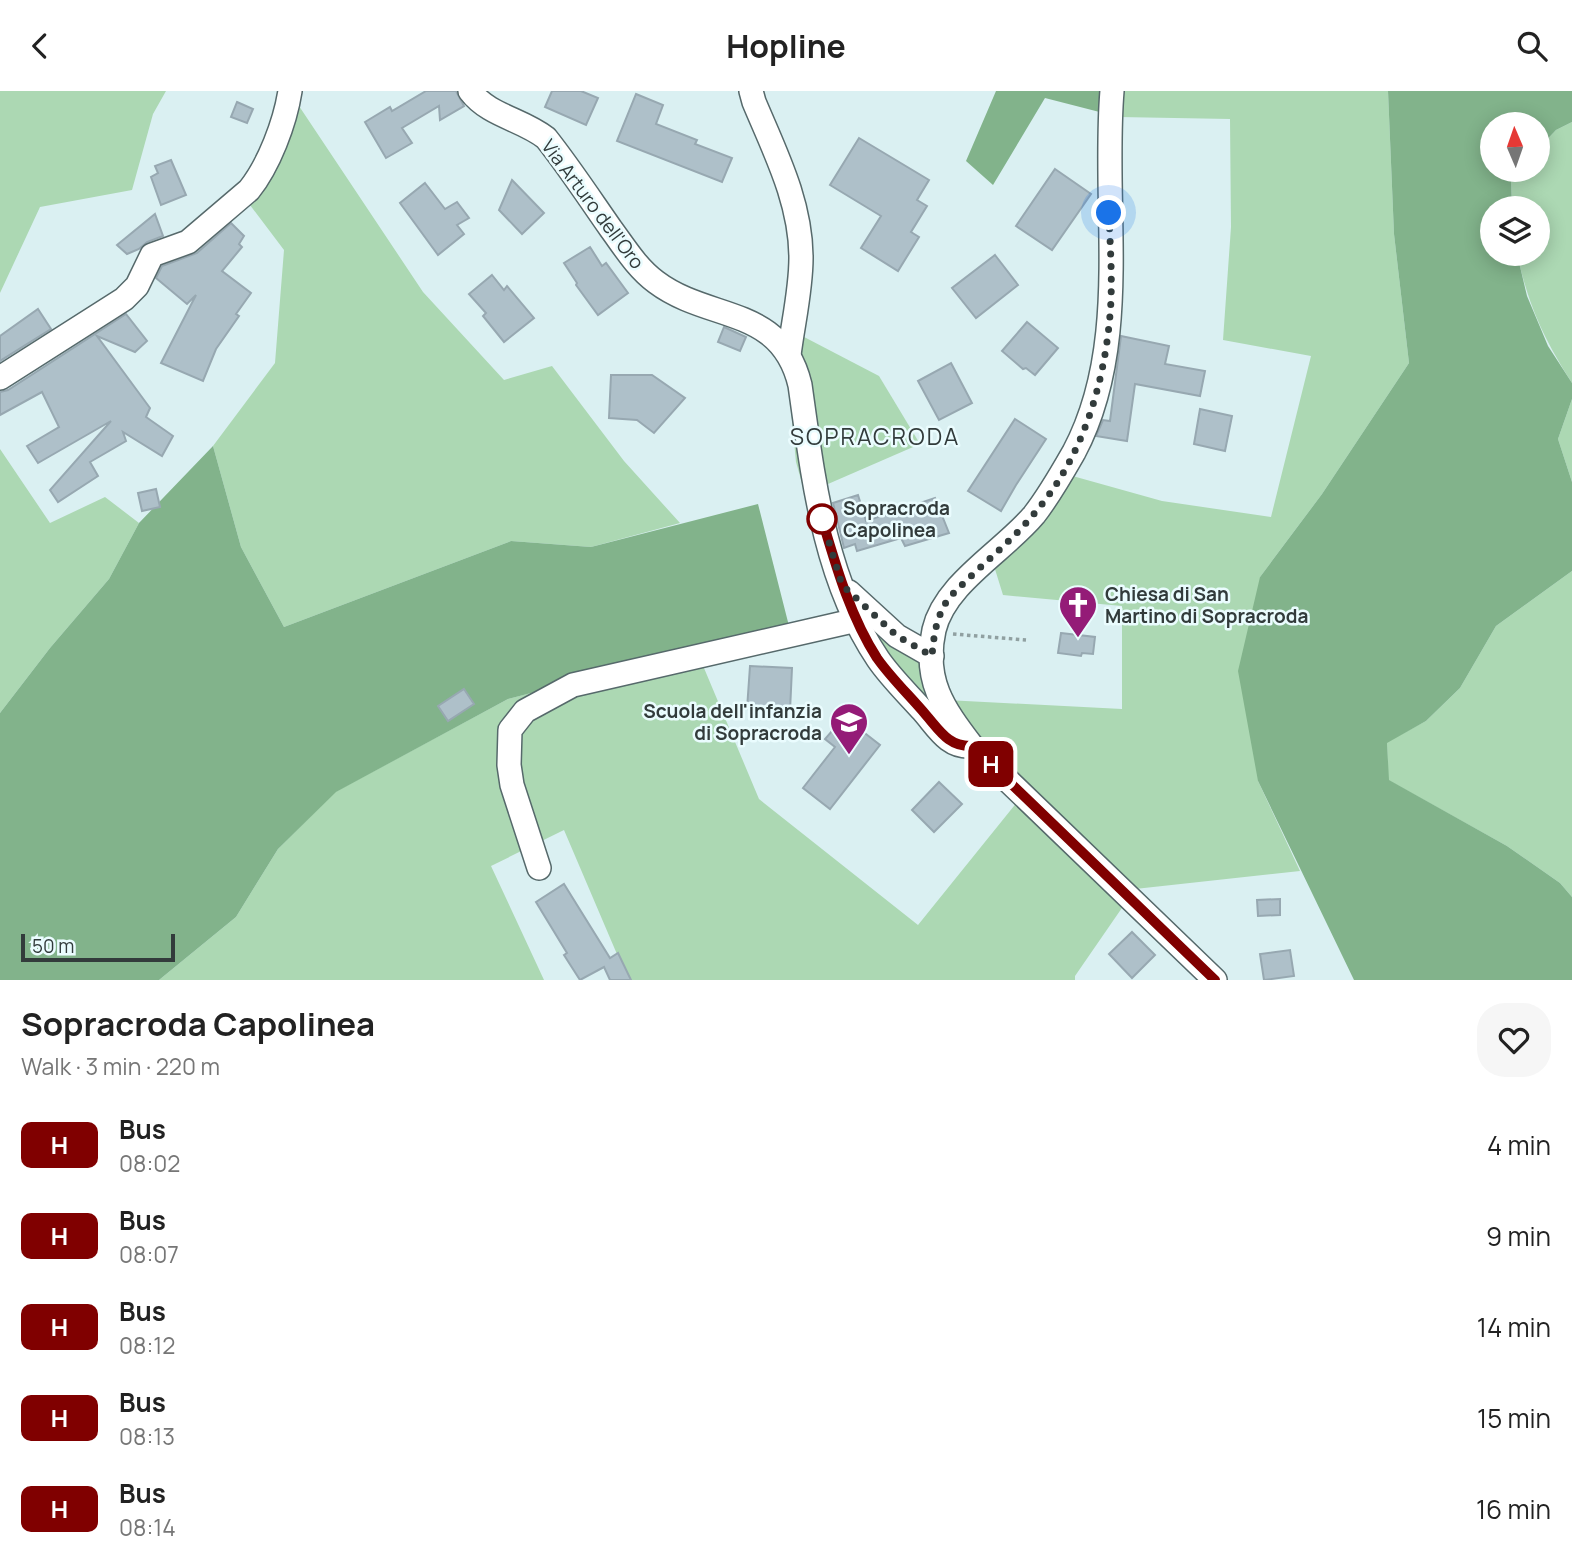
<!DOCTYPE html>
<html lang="en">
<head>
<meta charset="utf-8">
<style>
	:root { --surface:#fff; --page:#f6f6f6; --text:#222; --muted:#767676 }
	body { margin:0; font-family:Manrope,sans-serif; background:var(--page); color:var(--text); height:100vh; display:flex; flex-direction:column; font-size:26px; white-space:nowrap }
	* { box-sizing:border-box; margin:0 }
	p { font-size:23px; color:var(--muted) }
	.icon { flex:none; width:38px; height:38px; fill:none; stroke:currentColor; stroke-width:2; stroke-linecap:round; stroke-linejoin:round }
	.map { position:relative; height:889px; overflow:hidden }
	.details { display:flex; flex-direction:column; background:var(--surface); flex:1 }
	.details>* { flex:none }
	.badge { padding:0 14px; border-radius:10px; font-size:24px; line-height:46px }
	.needle { width:46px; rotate:358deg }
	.tools { position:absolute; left:1480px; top:21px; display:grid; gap:14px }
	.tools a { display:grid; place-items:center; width:70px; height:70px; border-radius:50%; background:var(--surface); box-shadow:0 4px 18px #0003; font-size:35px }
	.scale { position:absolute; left:21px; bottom:18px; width:154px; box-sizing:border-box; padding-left:7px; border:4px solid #323b3b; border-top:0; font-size:19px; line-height:24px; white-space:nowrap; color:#323b3b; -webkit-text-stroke:5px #eafcfe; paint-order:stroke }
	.you { position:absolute; width:35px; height:35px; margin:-18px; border:5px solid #fff; border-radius:50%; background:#1a73e8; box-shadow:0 0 0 10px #1a73e833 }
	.map>.badge { position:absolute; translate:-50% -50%; box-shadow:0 0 0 4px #fff }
	.round { display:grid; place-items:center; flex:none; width:74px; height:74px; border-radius:28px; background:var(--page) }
	.summary { display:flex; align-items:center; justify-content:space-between; height:119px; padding:0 21px }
	h1 { font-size:33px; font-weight:700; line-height:52px }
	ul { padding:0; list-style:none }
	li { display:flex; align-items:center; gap:21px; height:91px; padding:0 21px }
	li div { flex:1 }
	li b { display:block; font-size:26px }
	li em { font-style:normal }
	li .badge { min-width:77px; font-weight:700; text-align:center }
	header { display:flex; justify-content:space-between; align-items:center; height:91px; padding:0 21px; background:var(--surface); font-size:32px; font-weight:700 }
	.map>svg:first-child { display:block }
	.green { fill:#acd8b3 }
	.forest { fill:#82b38b }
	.building { fill:#aec0c9; stroke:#97a8b1; stroke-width:2 }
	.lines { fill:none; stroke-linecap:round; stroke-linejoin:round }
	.minor-casing { stroke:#56696b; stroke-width:26 }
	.path { stroke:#90a0a1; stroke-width:3.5; stroke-dasharray:3.5 3.5; stroke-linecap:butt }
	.minor { stroke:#fff; stroke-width:23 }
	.line-casing { stroke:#fff; stroke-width:16 }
	.line { stroke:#800000; stroke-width:10 }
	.walk { stroke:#323b3b; stroke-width:7; stroke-dasharray:0 12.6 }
	.stop-dot { fill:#fff; stroke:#800000; stroke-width:3.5 }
	.labels { text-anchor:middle; stroke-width:5; stroke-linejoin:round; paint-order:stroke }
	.street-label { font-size:19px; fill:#323b3b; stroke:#eafcfe }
	.stop-label { font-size:19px; font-weight:bold; fill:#323b3b; stroke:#eafcfe; text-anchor:start }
	.poi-label { font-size:19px; font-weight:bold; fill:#323b3b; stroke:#eafcfe; text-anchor:start }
	.quarter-label { font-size:23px; letter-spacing:2px; fill:#323b3b; stroke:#eafcfe }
</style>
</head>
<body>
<header><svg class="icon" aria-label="back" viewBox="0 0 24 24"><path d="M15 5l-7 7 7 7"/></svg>Hopline<svg class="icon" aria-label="search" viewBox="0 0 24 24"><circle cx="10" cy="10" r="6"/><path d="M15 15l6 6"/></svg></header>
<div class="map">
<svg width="1572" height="889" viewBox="0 0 1572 889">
	<rect width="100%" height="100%" fill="#daf0f2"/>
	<!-- green -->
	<g class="green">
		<polygon points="0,0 166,0 153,23 132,99 40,116 0,202"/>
		<polygon points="1121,0 1388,0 1394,143 1409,272 1322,403 1260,486 1258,690 1300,780 1135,798 1075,885 1075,889 628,889 564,739 491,775 544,889 159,889 236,826 278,758 335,701 508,608 696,558 759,708 918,834 1018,710 962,662 869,574 835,523 898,552 939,576 946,609 1122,618 1122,515 1003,504 994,475 1069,384 1162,410 1271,426 1311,265 1223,249 1231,136 1230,28 1119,26"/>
		<polygon points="295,9 423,201 504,289 552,275 624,370 680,432 591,456 511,450 284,536 241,456 213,355 275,272 284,159 247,110"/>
		<path d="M1572 31V292C1543 246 1529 216 1517 163H1538V117H1512L1511 88 1519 79H1538V58L1556 39Z"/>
		<polygon points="783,235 879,285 920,353 805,403 796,371"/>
		<polygon points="1572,308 1572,391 1558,348"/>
		<polygon points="0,358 50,432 105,406 139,432 109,488 50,557 0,622"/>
		<polygon points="1572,480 1572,806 1560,792 1507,755 1388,689 1387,651 1426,630 1460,597 1496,535"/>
	</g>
	<!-- forest -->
	<g class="forest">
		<polygon points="996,0 1121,0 1119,26 1045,7 993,94 966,70"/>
		<polygon points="1388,0 1572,0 1572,31 1556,39 1538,58 1538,33 1493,33 1493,79 1519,79 1511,88 1512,117 1493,117 1493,163 1517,163 1527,205 1548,255 1572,292 1572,308 1558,348 1572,391 1572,480 1496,535 1460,597 1426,630 1387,652 1389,689 1507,755 1560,792 1572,806 1572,889 1354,889 1258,690 1238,580 1260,486 1322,403 1409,272 1394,143"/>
		<polygon points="213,355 241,456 284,536 511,450 591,456 758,413 789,535 508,608 336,701 278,758 236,826 159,889 0,889 0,622 50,557 109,488 139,432"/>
	</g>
	<!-- building -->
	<g class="building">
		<polygon points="426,0 456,0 464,15 440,29 439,15 402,37 412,52 386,67 365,31 390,16 392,20"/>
		<polygon points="552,0 581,0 598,7 586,34 545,16"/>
		<polygon points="636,3 663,14 656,33 697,49 695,53 732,67 722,91 617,50"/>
		<polygon points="237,11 253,18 247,32 231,26"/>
		<polygon points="859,47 929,89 917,109 927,115 911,141 919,146 898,180 861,157 881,125 830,94"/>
		<polygon points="171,69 186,104 161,114 151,86 158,82 155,75"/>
		<polygon points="1055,78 1091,103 1052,159 1016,135"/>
		<polygon points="512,89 544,122 522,143 499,119"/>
		<polygon points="425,92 445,118 457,111 469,127 457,134 464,143 438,164 400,112"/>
		<polygon points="155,123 163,145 147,151 139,158 127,163 117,154"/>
		<polygon points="231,132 244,145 239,153 242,156 222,180 251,202 236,223 239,225 216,258 203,290 161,272 196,204 187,213 156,187 162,175 197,162"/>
		<polygon points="590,156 602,175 606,172 628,202 598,224 576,194 577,192 564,172"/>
		<polygon points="995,164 1018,194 976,227 952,197"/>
		<polygon points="492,184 504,199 507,195 534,227 504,251 483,225 486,222 469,203"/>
		<polygon points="38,218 51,238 0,270 0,245"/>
		<polygon points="126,223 147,250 135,261 97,245 150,317 146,326 173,345 162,365 123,341 126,350 90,371 98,385 58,411 50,399 111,330 38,372 27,355 59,336 42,301 0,324 0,301 8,299"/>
		<polygon points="1027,231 1058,257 1035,284 1026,277 1023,278 1002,260"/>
		<polygon points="724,236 746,246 740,260 718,251"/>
		<polygon points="1121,245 1169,255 1165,273 1205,280 1200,305 1135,293 1127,350 1096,345 1103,329 1110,330"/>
		<polygon points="951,272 972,312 939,329 918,290"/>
		<polygon points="611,284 652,284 685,307 654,342 637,329 609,327"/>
		<polygon points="1200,318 1232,325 1225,360 1194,353"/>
		<polygon points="1015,328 1046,348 1016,394 1001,420 968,400"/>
		<polygon points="156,398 160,416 142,420 138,402"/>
		<polygon points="858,404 866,430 935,407 949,442 905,455 901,447 857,460 855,453 844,457 833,412"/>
		<polygon points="1061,542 1095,546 1093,563 1082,562 1081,565 1058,562"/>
		<polygon points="750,575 792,577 790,620 747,618"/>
		<polygon points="464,598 474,613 448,630 438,615"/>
		<polygon points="844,626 880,654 830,718 803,697 835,656 825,648"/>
		<polygon points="939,691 962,713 934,741 912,719"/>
		<polygon points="564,793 610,867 618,862 631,889 610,889 604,876 580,889 564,864 567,862 536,811"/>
		<polygon points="1280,808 1280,824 1258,825 1257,809"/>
		<polygon points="1132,841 1155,864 1132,887 1109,863"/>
		<polygon points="1290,859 1294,885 1264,889 1260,863"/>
	</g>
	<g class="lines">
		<defs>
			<g id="minor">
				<path d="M470 0C489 25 522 28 546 47 569 76 590 108 611 138 625 157 637 177 656 191 709 231 781 214 800 294 813 386 824 488 878 568 891 587 908 603 923 620 938 637 948 657 972 655"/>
				<path d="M751 0 754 11C775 61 801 111 801 167 801 199 793 232 789 264"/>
				<path d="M1112 0C1102 118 1132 252 1074 361 1062 382 1049 405 1034 424 1004 460 945 492 934 539 923 589 943 617 972 655L1215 889"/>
				<path d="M0 287 124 208 137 195 152 164 188 151 249 99C269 74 285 32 290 0"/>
				<polyline points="849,501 897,545 932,565"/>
				<polyline points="539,777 512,694 509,674 510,639 525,620 573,594 857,529"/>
			</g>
		</defs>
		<!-- minor casing -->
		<use href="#minor" class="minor-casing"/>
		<!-- path -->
		<polyline class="path" points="953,543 1026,549"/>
		<!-- minor -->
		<use href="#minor" class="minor"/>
	</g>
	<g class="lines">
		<defs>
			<path id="line" d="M822 428C836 475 850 525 877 567 891 587 910 605 926 624 940 640 949 656 972 655L1215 889"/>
		</defs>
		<!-- line casing -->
		<use href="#line" class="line-casing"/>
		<!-- line -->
		<use href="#line" class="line"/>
		<!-- walk -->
		<path class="walk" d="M822 428 842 494 897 545 932 565C934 543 936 527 948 508 975 479 1007 455 1032 425 1081 370 1104 296 1110 224 1113 190 1110 156 1109 122"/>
	</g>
	<!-- icons -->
	<defs>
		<symbol id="church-pin" viewBox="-11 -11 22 30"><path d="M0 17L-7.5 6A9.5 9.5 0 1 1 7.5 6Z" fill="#941b77" stroke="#eafcfe"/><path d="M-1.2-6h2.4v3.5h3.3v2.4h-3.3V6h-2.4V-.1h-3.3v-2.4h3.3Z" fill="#fff"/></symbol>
		<symbol id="school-pin" viewBox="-11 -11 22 30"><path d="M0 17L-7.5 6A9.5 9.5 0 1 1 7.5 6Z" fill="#941b77" stroke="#eafcfe"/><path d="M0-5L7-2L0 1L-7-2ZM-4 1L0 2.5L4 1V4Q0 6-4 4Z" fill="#fff"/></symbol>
	</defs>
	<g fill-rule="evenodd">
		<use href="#church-pin" x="1056" y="492" width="44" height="60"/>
		<use href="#school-pin" x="827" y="609" width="44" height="60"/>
	</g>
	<!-- markers -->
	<circle class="stop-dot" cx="822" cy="428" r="14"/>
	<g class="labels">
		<!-- street labels -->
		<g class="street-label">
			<text transform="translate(593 113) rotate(53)" y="7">Via Arturo dell'Oro</text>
		</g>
		<!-- stop labels -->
		<g class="stop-label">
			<text x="843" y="424">Sopracroda<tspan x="843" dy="22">Capolinea</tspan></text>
		</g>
		<!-- poi labels -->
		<g class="poi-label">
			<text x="1105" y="510">Chiesa di San<tspan x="1105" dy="22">Martino di Sopracroda</tspan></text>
			<text x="822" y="627" text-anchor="end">Scuola dell'infanzia<tspan x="822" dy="22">di Sopracroda</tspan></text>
		</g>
		<!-- quarter labels -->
		<g class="quarter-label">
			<text x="875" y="354">SOPRACRODA</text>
		</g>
	</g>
</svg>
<div class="tools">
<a><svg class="needle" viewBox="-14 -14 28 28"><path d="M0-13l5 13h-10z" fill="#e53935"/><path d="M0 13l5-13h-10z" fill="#767676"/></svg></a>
<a><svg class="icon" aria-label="layers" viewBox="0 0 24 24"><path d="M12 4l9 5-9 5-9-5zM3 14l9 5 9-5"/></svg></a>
</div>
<div class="scale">50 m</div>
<div class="you" style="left:1109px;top:122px"></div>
<b class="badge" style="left:991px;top:673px;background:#800000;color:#fff">H</b>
</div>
<section class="details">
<div class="summary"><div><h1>Sopracroda Capolinea</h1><p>Walk · 3 min · 220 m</p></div><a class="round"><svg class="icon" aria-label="heart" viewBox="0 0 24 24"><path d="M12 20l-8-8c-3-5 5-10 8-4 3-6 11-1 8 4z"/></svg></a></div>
<ul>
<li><span class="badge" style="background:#800000;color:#fff">H</span><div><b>Bus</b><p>08:02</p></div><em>4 min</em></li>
<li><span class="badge" style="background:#800000;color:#fff">H</span><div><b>Bus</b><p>08:07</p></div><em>9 min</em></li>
<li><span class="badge" style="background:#800000;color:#fff">H</span><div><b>Bus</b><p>08:12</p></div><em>14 min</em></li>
<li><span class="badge" style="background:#800000;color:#fff">H</span><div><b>Bus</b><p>08:13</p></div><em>15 min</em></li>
<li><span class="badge" style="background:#800000;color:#fff">H</span><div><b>Bus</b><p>08:14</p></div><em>16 min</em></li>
</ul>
</section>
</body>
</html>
